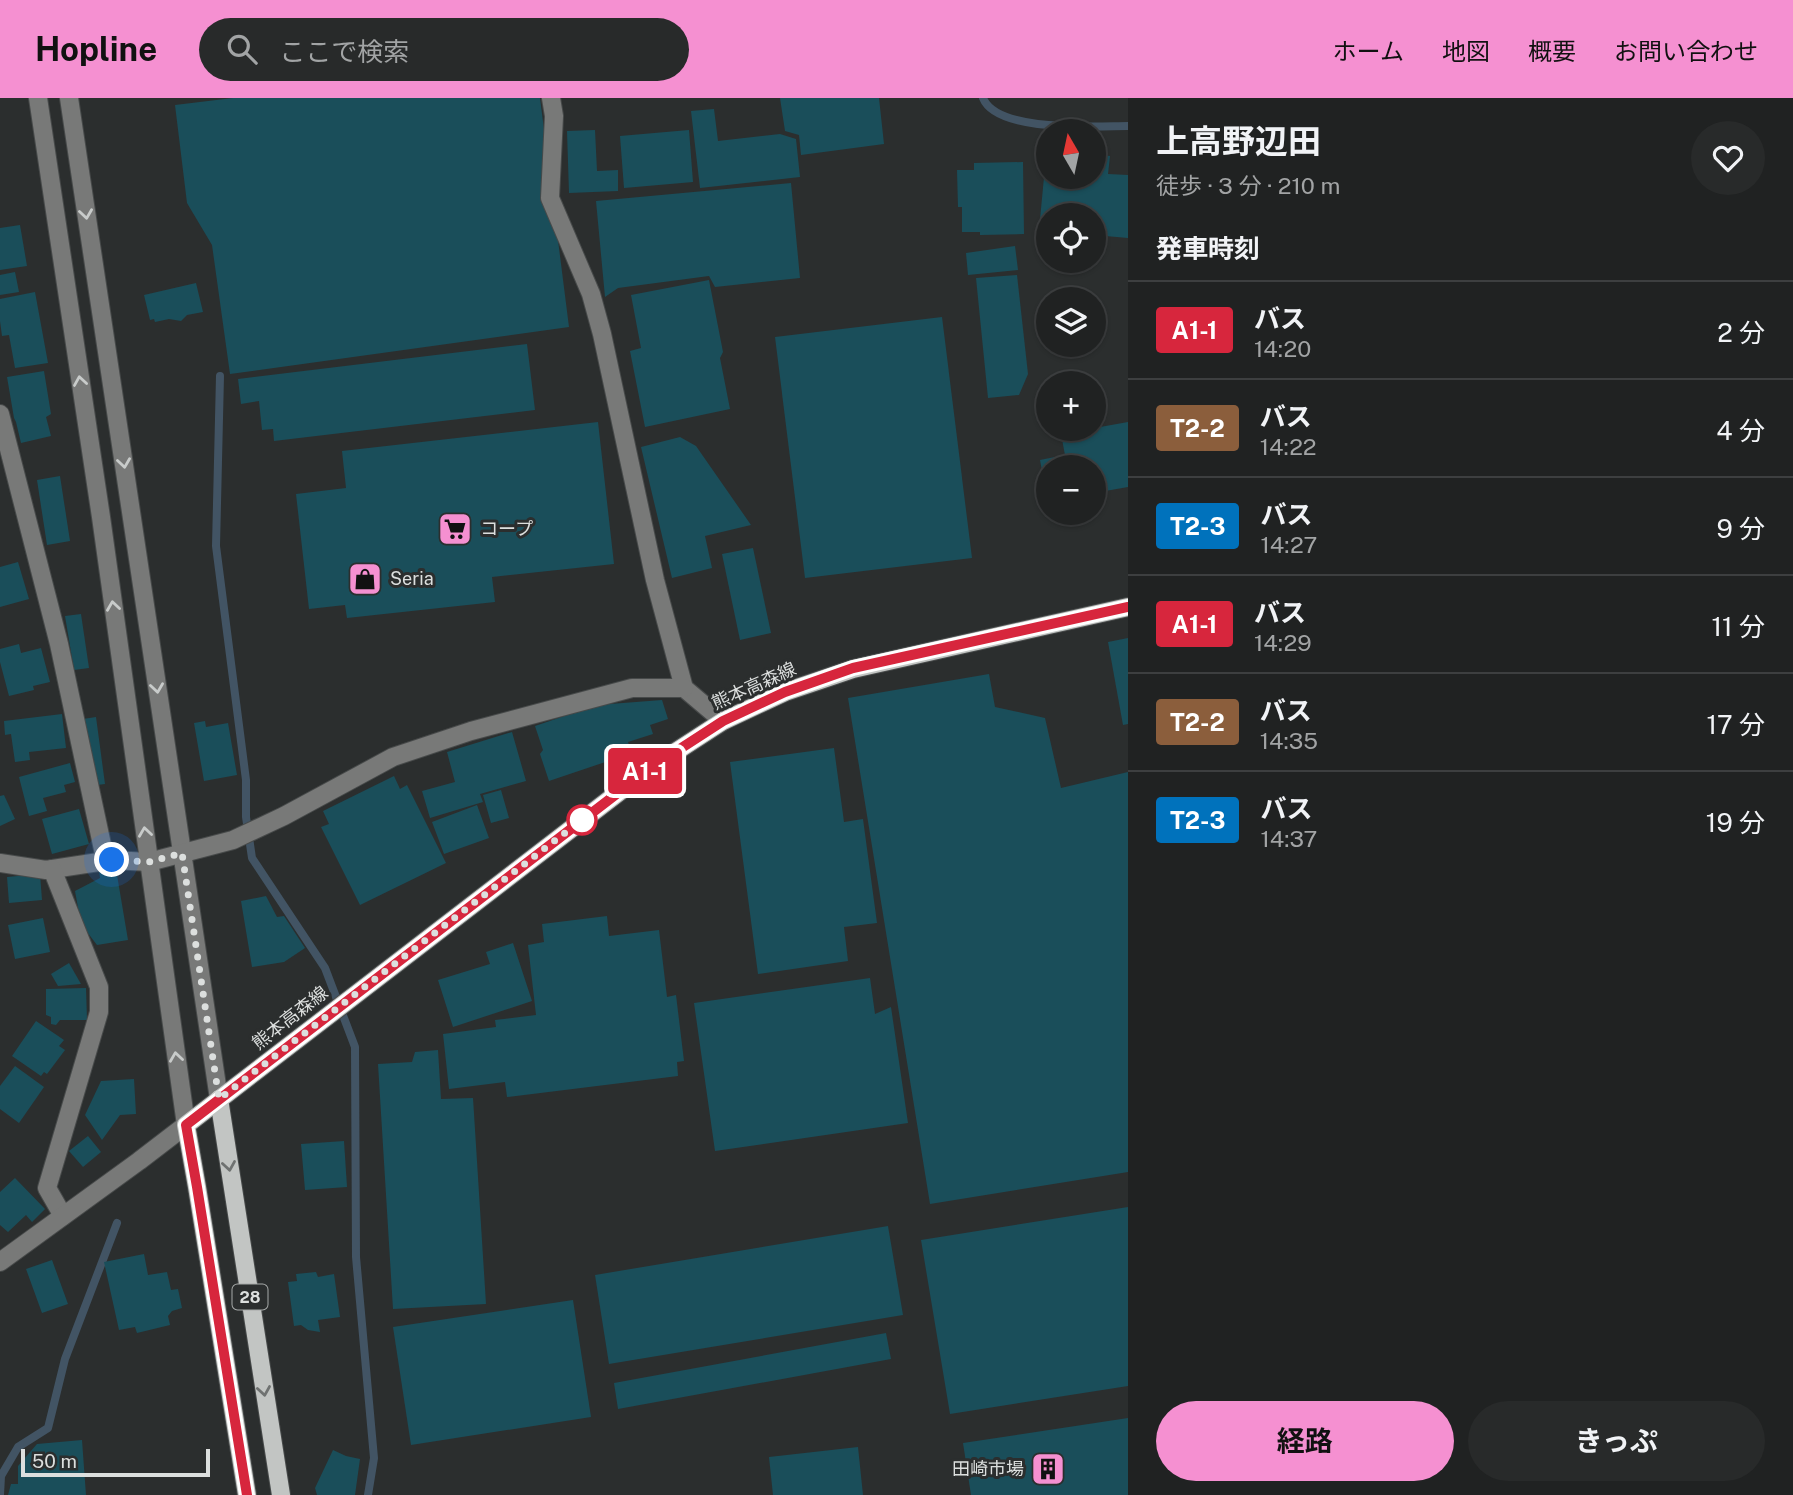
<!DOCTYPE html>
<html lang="ja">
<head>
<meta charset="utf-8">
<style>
	:root { --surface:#202222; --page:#282a2a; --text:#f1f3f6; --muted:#a2a4a5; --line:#3d3f40; --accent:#f590d1 }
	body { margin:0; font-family:"Public Sans","Noto Sans JP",sans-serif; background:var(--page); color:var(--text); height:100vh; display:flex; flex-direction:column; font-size:26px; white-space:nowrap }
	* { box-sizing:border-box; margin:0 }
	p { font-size:23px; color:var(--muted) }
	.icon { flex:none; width:38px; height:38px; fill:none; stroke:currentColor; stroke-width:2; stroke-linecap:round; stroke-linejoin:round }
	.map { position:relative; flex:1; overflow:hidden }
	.drawer { display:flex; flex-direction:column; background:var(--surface); width:665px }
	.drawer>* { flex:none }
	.badge { padding:0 14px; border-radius:5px; font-size:24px; line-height:46px }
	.needle { width:46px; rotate:351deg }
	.buttons { position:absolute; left:1036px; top:21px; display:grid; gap:14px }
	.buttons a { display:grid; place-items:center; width:70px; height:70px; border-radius:50%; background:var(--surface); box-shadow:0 2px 5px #0004,0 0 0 2px var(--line); font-size:35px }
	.scale { position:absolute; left:21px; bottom:18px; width:189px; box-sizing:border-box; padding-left:7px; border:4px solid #dcdfde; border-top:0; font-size:19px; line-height:24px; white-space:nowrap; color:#dcdfde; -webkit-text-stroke:5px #2b2e2e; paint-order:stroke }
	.you { position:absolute; width:35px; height:35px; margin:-18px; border:5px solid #fff; border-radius:50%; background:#1a73e8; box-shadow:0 0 0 10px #1a73e833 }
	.map>.badge { position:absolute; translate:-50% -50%; box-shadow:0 0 0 4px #fff }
	h2 { padding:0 28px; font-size:26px; line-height:63px }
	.round { display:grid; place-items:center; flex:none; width:74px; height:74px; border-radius:37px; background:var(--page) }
	.headline { display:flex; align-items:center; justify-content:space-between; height:119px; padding:0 28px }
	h1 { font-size:33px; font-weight:700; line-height:52px }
	.action { display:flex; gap:14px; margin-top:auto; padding:14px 28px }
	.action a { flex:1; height:80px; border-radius:42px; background:var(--accent); color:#111; font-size:28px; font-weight:700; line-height:80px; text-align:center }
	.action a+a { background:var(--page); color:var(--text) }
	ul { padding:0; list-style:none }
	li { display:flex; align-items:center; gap:21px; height:98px; padding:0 28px; border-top:2px solid var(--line) }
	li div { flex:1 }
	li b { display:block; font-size:26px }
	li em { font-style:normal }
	li .badge { min-width:77px; font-weight:700; text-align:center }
	header { display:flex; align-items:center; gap:42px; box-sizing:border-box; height:98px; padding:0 35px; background:var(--accent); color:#111 }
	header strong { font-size:33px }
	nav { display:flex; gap:38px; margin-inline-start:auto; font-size:24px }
	.search { width:490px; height:63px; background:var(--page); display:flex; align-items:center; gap:18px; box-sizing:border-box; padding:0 24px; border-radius:38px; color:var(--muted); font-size:26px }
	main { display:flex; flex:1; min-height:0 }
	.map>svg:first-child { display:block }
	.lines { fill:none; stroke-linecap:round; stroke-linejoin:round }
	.stream { stroke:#425464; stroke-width:8 }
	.building { fill:#1a4e5a }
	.minor-casing { stroke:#474a4a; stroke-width:20 }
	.major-casing { stroke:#474a4a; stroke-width:20 }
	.minor { stroke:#787978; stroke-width:18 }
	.major { stroke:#c2c5c3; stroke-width:18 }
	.oneway { stroke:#c8cbca }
	.oneway2 { stroke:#6f7271 }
	.line-casing { stroke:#fff; stroke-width:16 }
	.line { stroke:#d7263d; stroke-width:10 }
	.walk { stroke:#dcdfde; stroke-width:7; stroke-dasharray:0 12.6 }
	.stop-dot { fill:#fff; stroke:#d7263d; stroke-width:3.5 }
	.labels { text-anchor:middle; stroke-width:6; stroke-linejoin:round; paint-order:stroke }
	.shield { fill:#2b2e2e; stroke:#a7aaa9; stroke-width:2 }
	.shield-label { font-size:16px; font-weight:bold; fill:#dcdfde }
	.poi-label { font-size:18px; fill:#dcdfde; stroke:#2b2e2e; text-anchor:start }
	.street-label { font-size:18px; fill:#dcdfde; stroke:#2b2e2e }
</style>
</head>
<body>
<header>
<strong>Hopline</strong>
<div class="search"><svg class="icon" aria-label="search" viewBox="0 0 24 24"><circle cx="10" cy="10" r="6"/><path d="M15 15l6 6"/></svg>ここで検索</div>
<nav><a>ホーム</a><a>地図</a><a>概要</a><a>お問い合わせ</a></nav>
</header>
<main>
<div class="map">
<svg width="1128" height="1397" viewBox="0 0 1128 1397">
	<rect width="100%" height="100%" fill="#2b2e2e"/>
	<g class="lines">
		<!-- stream -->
		<g class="stream">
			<path d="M983 0C997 35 1096 28 1128 28"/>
			<polyline points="220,278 216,448 246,682 246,719 252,760 325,870 355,949 356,1159 374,1360 368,1397"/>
			<polyline points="0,1397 1,1378 18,1349 48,1330 65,1261 117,1125"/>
		</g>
	</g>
	<!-- building -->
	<g class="building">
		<polygon points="233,0 540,0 569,229 230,276 212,147 187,105 175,7"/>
		<polygon points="780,0 879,0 884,46 801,57 799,37 785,33"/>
		<polygon points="714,11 718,43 780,36 796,41 800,79 700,90 691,13"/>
		<polygon points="595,32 597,73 618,72 618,93 569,95 567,33"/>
		<polygon points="689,32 693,84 624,90 620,38"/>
		<polygon points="1094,56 1110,58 1108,76 1128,77 1128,140 1094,137 1094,117 1048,117 1048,134 1039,132 1046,58 1048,58 1048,79 1094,79"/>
		<polygon points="1023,64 1024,136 980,137 980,134 962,134 962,109 958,109 957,72 974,72 974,65"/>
		<polygon points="791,85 800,180 715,189 709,178 618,190 605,199 596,103"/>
		<polygon points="20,127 27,168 0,172 0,130"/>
		<polygon points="1015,148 1018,172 968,177 966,155"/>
		<polygon points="15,174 19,194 0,197 0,177"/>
		<polygon points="1017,177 1028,276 1019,297 988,300 976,180"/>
		<polygon points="709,182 723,254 720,260 730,311 645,329 630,253 641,250 631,197"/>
		<polygon points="196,185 203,214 187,217 181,223 169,221 155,224 154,221 150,222 144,197"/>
		<polygon points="35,194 48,265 15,270 9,237 2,238 0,223 0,201"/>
		<polygon points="942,219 972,460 805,480 775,239"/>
		<polygon points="527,246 535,312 274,343 273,331 262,332 259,303 241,306 238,281"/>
		<polygon points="44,273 51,316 46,319 51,338 21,345 16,324 14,320 7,279"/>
		<polygon points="598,324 614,466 492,479 495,504 347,520 345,507 309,511 296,396 346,390 342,353"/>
		<polygon points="1128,324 1128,389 1094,395 1094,369 1048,369 1048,400 1047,400 1040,362 1065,357 1061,336"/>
		<polygon points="680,339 696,348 751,427 705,438 712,470 672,480 641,349"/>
		<polygon points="60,378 70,443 47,447 37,382"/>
		<polygon points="753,450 771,535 740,542 722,456"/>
		<polygon points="18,464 29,501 0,509 0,469"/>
		<polygon points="81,516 89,570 74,572 65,518"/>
		<polygon points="1128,540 1128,626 1123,627 1108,544"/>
		<polygon points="19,546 21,555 41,550 50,584 33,588 34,592 9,598 0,564 0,551"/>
		<polygon points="989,576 995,609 1045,620 1061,690 1128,674 1128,1074 930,1106 848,600"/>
		<polygon points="662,602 668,621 650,627 653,636 628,644 632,655 549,683 540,656 543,652 535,628 597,607"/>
		<polygon points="62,616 66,650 29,654 30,662 15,664 11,636 5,637 4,623"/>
		<polygon points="96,619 105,686 97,687 93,659 88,657 83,621"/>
		<polygon points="205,623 206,629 228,625 237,677 204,683 194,625"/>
		<polygon points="512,634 526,683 480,696 483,704 430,720 422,693 455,684 447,654"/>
		<polygon points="834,650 844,724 863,721 877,825 844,829 848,863 758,876 730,664"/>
		<polygon points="70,665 75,684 64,687 66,694 43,700 47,713 29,718 19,679"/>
		<polygon points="394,678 400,691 407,687 446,765 360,807 321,729 329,726 323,713"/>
		<polygon points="501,692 509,720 491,725 483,697"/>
		<polygon points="4,697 15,721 0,728 0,698"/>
		<polygon points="477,707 489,740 444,756 432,724"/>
		<polygon points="79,711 89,746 52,756 42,721"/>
		<polygon points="116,771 128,842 97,847 81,826 75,793 100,780 99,773"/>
		<polygon points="40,776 42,802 9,805 7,779"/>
		<polygon points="266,798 277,819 284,818 305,850 284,864 252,869 241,803"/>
		<polygon points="607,818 609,838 659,832 667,899 676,897 684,963 677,964 678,978 507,999 505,984 449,991 443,936 496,929 495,922 536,917 528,847 544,844 542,826"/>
		<polygon points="43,820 50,854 15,861 8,827"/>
		<polygon points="513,845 532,903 453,929 438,882 490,866 486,854"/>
		<polygon points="69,865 81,886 58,888 51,876"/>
		<polygon points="870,880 875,916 891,909 908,1025 715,1053 694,905"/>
		<polygon points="86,890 87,922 60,922 56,927 51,926 51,919 46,917 46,891"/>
		<polygon points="36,923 64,942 59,948 65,952 47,976 44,974 41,978 12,958"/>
		<polygon points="438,952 441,1001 473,1000 486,1206 393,1211 378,966 412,964 415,954"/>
		<polygon points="15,968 44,989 19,1025 0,1011 0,988"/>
		<polygon points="134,981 136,1016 120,1017 102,1042 85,1017 101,983"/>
		<polygon points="88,1038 101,1054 83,1069 69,1053"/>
		<polygon points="344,1043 347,1089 305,1092 301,1046"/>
		<polygon points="15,1080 45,1111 32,1124 26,1117 8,1134 0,1127 0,1094"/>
		<polygon points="1128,1109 1128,1288 950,1316 921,1142"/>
		<polygon points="888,1128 903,1217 609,1266 595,1177"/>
		<polygon points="144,1156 148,1177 167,1174 171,1192 178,1191 182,1210 172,1213 168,1218 170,1227 137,1235 135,1229 119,1232 104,1164"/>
		<polygon points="52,1162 68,1206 42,1215 26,1171"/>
		<polygon points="316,1174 318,1179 334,1176 340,1219 318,1222 320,1234 308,1232 301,1227 294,1228 288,1184 297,1183 296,1176"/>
		<polygon points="573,1202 591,1319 411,1347 393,1229"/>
		<polygon points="886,1235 891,1261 618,1311 614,1285"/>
		<polygon points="1128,1320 1128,1397 971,1397 963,1345"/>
		<polygon points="82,1342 86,1397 8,1397 11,1386 18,1386 18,1368 37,1346"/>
		<polygon points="858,1349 863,1397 773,1397 769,1359"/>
		<polygon points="333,1352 346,1358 360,1361 355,1397 317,1397 315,1390"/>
	</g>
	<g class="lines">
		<defs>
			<g id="minor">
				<polyline points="69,0 219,1001"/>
				<polyline points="551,0 554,18 550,100 591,196 602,236 655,482 684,590 723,623"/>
				<polyline points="0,316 59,546 104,756 112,762 149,764 233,742 284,718 393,659 471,633 632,590 684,590"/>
				<polyline points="0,765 46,772 112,762"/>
				<polyline points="52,771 99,889 99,914 47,1090 63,1118"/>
				<polyline points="0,1164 139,1063 186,1027 101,419 38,0"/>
			</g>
			<g id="major">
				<polyline points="219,1001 281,1397"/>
				<polyline points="247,1397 197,1089 186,1027 649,671 723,623 785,594 853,571 1128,509"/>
			</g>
		</defs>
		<!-- minor casing -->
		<use href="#minor" class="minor-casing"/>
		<!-- major casing -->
		<use href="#major" class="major-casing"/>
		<!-- minor -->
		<use href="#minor" class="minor"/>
		<!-- major -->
		<use href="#major" class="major"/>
	</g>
	<!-- one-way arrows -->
	<defs><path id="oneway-chevron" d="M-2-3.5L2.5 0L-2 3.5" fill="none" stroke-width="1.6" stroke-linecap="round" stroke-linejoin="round" transform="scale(1.75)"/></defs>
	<g class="oneway">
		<use href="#oneway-chevron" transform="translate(86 116) rotate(82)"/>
		<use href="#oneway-chevron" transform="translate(80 283) rotate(-99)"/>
		<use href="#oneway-chevron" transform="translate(124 365) rotate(82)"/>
		<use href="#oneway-chevron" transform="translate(113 508) rotate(-98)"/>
		<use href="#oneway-chevron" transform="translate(157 590) rotate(82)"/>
		<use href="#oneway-chevron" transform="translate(145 734) rotate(-98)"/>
		<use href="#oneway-chevron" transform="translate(176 959) rotate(-98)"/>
	</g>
	<g class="oneway2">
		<use href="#oneway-chevron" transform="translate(229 1068) rotate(81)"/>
		<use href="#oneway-chevron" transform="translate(264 1293) rotate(81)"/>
	</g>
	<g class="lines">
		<defs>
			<polyline id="line" points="247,1397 197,1089 186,1027 649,671 723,623 785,594 853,570 1128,509"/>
		</defs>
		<!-- line casing -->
		<use href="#line" class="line-casing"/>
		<!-- line -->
		<use href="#line" class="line"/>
		<!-- walk -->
		<polyline class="walk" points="112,762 149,764 182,755 219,1001 583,721 582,722"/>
	</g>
	<!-- icons -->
	<defs>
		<symbol id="supermarket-square" viewBox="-11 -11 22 22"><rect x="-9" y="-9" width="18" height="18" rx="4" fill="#f590d1" stroke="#2b2e2e"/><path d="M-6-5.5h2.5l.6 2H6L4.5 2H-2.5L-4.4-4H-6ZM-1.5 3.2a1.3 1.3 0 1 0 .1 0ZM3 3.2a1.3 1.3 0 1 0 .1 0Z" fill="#111"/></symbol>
		<symbol id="shop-square" viewBox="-11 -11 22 22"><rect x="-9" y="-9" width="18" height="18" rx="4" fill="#f590d1" stroke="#2b2e2e"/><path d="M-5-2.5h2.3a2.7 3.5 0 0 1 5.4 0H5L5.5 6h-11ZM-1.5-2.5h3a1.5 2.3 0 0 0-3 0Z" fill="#111"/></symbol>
		<symbol id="building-square" viewBox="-11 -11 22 22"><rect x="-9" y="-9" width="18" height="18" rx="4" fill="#f590d1" stroke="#2b2e2e"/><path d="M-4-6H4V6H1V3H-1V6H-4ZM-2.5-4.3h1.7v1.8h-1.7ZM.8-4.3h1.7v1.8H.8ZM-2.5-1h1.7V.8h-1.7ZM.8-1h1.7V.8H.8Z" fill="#111"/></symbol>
	</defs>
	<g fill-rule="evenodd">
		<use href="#supermarket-square" x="436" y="412" width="38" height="38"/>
		<use href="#shop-square" x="346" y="462" width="38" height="38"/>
		<use href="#building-square" x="1029" y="1352" width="38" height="38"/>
	</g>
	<!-- markers -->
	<circle class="stop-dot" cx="582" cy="722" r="14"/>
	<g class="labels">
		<!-- shield labels -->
		<rect class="shield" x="232.5" y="1186.5" width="35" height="25" rx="5"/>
		<g class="shield-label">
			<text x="250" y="1205">28</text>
		</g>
		<!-- poi labels -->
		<g class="poi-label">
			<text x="480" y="437">コープ</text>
			<text x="390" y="487">Seria</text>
			<text x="1024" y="1377" text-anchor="end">田崎市場</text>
		</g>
		<!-- street labels -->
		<g class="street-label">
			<text transform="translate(754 588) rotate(-24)" y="6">熊本高森線</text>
			<text transform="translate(290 920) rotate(-38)" y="6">熊本高森線</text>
		</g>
	</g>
</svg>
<div class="buttons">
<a><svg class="needle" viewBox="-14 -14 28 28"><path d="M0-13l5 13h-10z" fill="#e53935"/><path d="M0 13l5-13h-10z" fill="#a2a4a5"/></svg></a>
<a><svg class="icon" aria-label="locate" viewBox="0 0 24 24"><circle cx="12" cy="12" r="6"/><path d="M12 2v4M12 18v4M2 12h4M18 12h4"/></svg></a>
<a><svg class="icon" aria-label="layers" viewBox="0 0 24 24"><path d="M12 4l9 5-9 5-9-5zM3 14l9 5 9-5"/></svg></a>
<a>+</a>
<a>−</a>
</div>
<div class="scale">50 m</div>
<div class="you" style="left:112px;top:762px"></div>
<b class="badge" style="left:645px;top:673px;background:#d7263d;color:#fff">A1-1</b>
</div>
<section class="drawer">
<div class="headline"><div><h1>上高野辺田</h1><p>徒歩 · 3 分 · 210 m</p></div><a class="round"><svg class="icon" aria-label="heart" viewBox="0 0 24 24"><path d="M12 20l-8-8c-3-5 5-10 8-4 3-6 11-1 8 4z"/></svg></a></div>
<h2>発車時刻</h2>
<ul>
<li><span class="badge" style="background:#d7263d;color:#fff">A1-1</span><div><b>バス</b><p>14:20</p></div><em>2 分</em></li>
<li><span class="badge" style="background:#8b5e3c;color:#fff">T2-2</span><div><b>バス</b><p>14:22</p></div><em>4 分</em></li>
<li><span class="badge" style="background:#0072bc;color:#fff">T2-3</span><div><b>バス</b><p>14:27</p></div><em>9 分</em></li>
<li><span class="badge" style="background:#d7263d;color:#fff">A1-1</span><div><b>バス</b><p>14:29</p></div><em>11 分</em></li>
<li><span class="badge" style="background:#8b5e3c;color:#fff">T2-2</span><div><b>バス</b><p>14:35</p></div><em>17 分</em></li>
<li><span class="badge" style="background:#0072bc;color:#fff">T2-3</span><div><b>バス</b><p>14:37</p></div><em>19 分</em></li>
</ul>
<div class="action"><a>経路</a><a>きっぷ</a></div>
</section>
</main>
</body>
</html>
